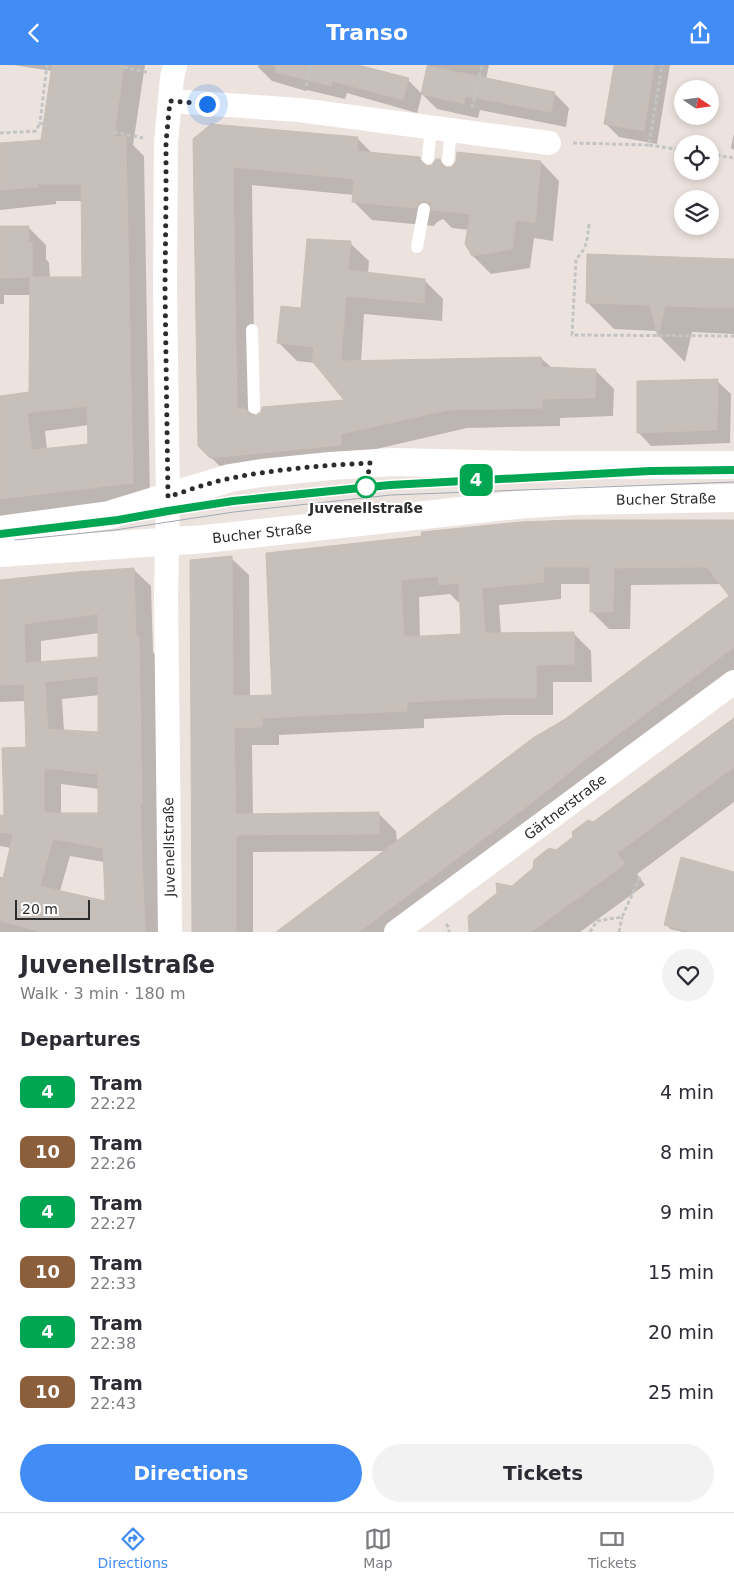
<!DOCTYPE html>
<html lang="en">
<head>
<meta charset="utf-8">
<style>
	:root { --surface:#fff; --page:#f2f2f3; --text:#2b2b33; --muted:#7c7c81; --line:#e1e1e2; --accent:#428cf6 }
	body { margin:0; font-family:"DejaVu Sans",sans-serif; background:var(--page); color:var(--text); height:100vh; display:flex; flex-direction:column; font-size:19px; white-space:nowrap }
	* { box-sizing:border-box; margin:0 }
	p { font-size:16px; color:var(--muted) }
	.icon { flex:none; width:28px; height:28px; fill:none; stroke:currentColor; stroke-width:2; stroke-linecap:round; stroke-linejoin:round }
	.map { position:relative; height:867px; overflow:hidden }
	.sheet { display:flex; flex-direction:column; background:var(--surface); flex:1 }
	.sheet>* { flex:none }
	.badge { padding:0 10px; border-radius:8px; font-size:18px; line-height:32px }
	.needle { width:32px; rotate:103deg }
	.fabs { position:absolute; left:674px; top:15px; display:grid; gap:10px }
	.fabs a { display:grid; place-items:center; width:45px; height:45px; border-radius:50%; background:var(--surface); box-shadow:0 2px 8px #0003; font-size:25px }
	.scale { position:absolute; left:15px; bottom:12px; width:75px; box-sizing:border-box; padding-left:5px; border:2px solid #2c2c2c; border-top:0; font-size:14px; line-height:18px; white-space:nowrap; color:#2c2c2c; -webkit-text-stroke:4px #fff; paint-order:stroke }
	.you { position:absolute; width:25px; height:25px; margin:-12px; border:4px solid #fff; border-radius:50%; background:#1a73e8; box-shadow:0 0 0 8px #1a73e833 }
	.map>.badge { position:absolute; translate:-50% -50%; box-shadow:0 0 0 2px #fff }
	h2 { padding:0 20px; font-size:19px; line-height:45px }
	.round { display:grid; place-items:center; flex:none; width:52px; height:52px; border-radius:26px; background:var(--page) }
	.summary { display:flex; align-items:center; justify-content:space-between; height:85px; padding:0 20px }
	h1 { font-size:24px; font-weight:700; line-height:38px }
	.primary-button { display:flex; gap:10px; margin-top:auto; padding:10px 20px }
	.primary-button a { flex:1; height:58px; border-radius:30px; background:var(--accent); color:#fff; font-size:20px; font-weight:700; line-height:58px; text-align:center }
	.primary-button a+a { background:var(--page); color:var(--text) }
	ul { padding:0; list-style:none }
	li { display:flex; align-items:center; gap:15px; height:60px; padding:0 20px }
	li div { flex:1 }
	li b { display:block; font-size:19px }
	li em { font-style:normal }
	li .badge { min-width:55px; font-weight:700; text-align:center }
	header { display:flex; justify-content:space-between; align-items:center; height:65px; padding:0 20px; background:var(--accent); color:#fff; font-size:22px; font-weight:700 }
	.tabs { display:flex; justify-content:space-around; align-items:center; height:70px; border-top:1px solid var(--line); background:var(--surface); font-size:14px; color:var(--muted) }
	.tabs a { display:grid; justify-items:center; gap:2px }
	.tabs .on { color:var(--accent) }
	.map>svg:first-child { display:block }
	.shadow { fill:#0003; fill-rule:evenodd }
	.building { fill:#c6bfba; stroke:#c9bfb8; fill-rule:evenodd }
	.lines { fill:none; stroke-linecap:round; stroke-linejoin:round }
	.path { stroke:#c4c4c4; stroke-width:3; stroke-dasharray:4 2.5; stroke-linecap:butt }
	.service { stroke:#fff; stroke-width:12 }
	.minor { stroke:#fff; stroke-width:24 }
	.secondary { stroke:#fff; stroke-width:28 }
	.tram { stroke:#a1a9b5; stroke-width:1 }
	.line-casing { stroke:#fff; stroke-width:11 }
	.line { stroke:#00a651; stroke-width:8 }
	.walk { stroke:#2c2c2c; stroke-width:5; stroke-dasharray:0 9 }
	.stop-dot { fill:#fff; stroke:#00a651; stroke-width:2.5 }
	.labels { text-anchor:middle; stroke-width:4.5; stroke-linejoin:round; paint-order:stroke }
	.street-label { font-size:14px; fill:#2c2c2c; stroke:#fff }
	.stop-label { font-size:14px; font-weight:bold; fill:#2c2c2c; stroke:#fff }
</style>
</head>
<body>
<header><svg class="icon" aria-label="back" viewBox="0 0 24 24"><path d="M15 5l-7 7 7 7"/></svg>Transo<svg class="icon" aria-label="share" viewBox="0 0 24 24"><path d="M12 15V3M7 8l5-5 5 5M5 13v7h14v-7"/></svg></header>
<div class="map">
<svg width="734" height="867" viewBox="0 0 734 867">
	<rect width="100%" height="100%" fill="#ede3de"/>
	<!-- shadow -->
	<g class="shadow">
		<path d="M14 0H145L133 80 144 91 150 436 0 454V332L30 328 31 230H4V239H0V162H28L46 180V194L49 198 50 214 84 213 83 136H56V139L0 145V80L42 76 52 6ZM89 360 90 380 47 385 45 366Z"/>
		<polygon points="259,0 353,0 408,15 422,29 428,0 489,0 486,14 554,28 569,43 566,62 480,45 478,53 437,44 422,29 417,48 347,28 345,34 307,25 306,26 272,16 258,2"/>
		<polygon points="615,0 670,0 657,79 619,72 606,59"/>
		<polygon points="734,68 734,85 731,83"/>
		<polygon points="195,74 358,74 373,89 419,93 428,102 433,101 439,95 447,103 452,103 457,97 458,88 541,97 559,116 553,176 534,173 530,203 491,209 473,191 469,165 452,163 443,154 437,157 434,161 372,155 353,136 354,130 252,120 255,353 346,336 315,298 297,296 278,277 350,178 369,196 368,209 425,216 443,234 442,256 364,249 361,297 541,293 552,303 595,305 614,324 613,351 560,353 560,361 467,363 359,388 230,411 199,381"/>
		<polygon points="734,196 734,269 692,267 685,297 659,271 658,266 614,264 587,237"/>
		<polygon points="717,316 731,329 730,378 651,381 638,367"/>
		<path d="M734 456V613L400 867H278L385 786 253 787V867H193L231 493 249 510 250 632 273 631 268 489ZM561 519H591V546L609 564H630L631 520 722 519 731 531 566 655 397 777 396 766 379 749 253 750 252 680H279V670L424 663V654L505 650H553V617H592L591 586 574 569H501L499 540 561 534ZM450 529 458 537H461L463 570 420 572 419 532Z"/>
		<path d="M133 504 151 521 153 587 156 590 161 867H0V813L4 814 11 783 0 781V751H5L27 683 26 636 0 637V516ZM99 568 100 593 41 598V576ZM100 630V668L64 666 62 634ZM61 719 100 724V749L61 750ZM70 791 104 797 106 838 60 826Z"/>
		<polygon points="734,665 734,737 637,809 645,820 580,867 471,867 513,823 556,786 593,758"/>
		<polygon points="734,808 734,867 683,867 670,864 666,859"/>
	</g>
	<!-- building -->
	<g class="building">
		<path d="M52 0H124L114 72 126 71 133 418 0 434V331L29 327 30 212H82L81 119H38V122L0 125V78L41 75ZM87 341 88 379 32 385 27 348Z"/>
		<polygon points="276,0 358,0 409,13 403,35 332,16 331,21 275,7"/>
		<polygon points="614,0 654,0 644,66 604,59"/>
		<polygon points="427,1 555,27 551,47 465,31 464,39 421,29"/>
		<polygon points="211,59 358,72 357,86 420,92 421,97 427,101 432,100 436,94 440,94 441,99 444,102 452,102 456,96 457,87 541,96 535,158 516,155 512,184 472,191 465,179 470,149 432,145 430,138 425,136 418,138 416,143 352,137 354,114 233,102 237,344 246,344 250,350 255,351 261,347 262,342 344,335 312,296 314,282 277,278 281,241 301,243 307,174 351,176 348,205 425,214 424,238 346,231 341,296 541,292 542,302 596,304 595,333 542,334 542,343 448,345 341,369 341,380 210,393 198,381 193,74"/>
		<polygon points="0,161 29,161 28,178 32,178 32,212 0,213"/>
		<polygon points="587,189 734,194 734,243 665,241 658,272 650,240 586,238"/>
		<polygon points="718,314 717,365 637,368 637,316"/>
		<path d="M574 455H734V582L592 689 534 736 359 867H276L533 673 565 654 729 531 707 502 614 503 613 547H590V502H543L544 517 482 523 485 568 574 567V599L536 600V633H487L407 637V646L262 653V662L234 663 236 749 379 747V769L236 770V867H192L190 495 232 491 233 631 272 630 266 488 422 471 421 467 521 457ZM438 511 439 520 459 518 461 569 404 572 401 515Z"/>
		<path d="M134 503 136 571H139L142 739H140L145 867H42L0 856V812L3 813 13 769 0 767V750H4L2 683 26 682 24 619 0 620V515L76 507ZM98 549V592L25 598 24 559ZM98 611V667L48 664 45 617ZM44 703 98 709V748H44ZM53 774 103 783 105 836 40 821Z"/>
		<polygon points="734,653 734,702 617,788 625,799 531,867 469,867 468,851 497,828 496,818 512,821 533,803 534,795 549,783 556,785 573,772 572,767 588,755 593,757"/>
		<polygon points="681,792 734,807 734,867 692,867 664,860"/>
	</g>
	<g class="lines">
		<!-- path -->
		<g class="path">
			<polyline points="124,2 150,8"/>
			<polyline points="306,21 312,0"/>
			<polyline points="472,43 482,0"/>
			<polyline points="43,59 40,58 47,0"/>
			<polyline points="114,67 143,73"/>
			<polyline points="0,68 36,66 40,58"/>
			<polyline points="573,78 649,80 662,0"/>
			<polyline points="649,80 682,85"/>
			<polyline points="710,89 734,93"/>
			<path d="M589 159C587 174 588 182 576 194L572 270 734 271"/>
			<polyline points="446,859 449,863 449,867"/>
			<polyline points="590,867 597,856 622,852 641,810"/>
			<polyline points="619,867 622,852"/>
		</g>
		<!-- service -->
		<g class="service">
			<polyline points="428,93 431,62"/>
			<polyline points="448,95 451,65"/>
			<polyline points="417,182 424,144"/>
			<polyline points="252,265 254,343"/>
		</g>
		<!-- minor -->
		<g class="minor">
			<polyline points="170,36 299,45 549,78"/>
			<polyline points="170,867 166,533 168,432 165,223 166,77 172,13 175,0"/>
			<polyline points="396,867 734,617"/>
		</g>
		<!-- secondary -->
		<g class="secondary">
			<polyline points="0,465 109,450 230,413 262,408 330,401 393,397 524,400 734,400"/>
			<polyline points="0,488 205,474 516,440 574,436 734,433"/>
		</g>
		<!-- tram -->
		<g class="tram">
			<polyline points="0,469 118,455 168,446 233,436 390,420 650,407 734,405"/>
			<polyline points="15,475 115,465 234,447 391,430 734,417"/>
		</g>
	</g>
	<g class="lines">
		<defs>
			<polyline id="line" points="0,469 118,455 168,446 233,436 390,420 650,406 734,405"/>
		</defs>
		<!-- line casing -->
		<use href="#line" class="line-casing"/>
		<!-- line -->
		<use href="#line" class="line"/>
		<!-- walk -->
		<path class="walk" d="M207 39 170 36 166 77V132L165 223 168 432C189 425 210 417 232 413 277 404 324 400 370 398L366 422"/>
	</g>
	<!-- markers -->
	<circle class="stop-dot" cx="366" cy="422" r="10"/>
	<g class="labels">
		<!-- street labels -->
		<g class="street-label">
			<text transform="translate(666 434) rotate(-1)" y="5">Bucher Straße</text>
			<text transform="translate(262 468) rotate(-6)" y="5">Bucher Straße</text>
			<text transform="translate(565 742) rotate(-37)" y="5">Gärtnerstraße</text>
			<text transform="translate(169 782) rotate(-91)" y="5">Juvenellstraße</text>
		</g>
		<!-- stop labels -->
		<g class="stop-label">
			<text x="366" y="448">Juvenellstraße</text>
		</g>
	</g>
</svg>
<div class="fabs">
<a><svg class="needle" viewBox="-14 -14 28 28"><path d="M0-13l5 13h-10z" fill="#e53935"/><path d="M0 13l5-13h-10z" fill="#7c7c81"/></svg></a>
<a><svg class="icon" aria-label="locate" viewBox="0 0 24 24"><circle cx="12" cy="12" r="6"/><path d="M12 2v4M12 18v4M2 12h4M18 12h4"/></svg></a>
<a><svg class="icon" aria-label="layers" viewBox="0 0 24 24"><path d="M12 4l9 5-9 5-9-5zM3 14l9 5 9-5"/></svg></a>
</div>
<div class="scale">20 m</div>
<div class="you" style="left:207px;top:39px"></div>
<b class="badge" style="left:476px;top:415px;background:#00a651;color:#fff">4</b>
</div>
<section class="sheet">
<div class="summary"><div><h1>Juvenellstraße</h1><p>Walk · 3 min · 180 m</p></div><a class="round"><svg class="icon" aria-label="heart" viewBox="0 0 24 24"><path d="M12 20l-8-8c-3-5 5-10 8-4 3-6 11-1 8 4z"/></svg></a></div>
<h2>Departures</h2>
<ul>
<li><span class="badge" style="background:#00a651;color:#fff">4</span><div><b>Tram</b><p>22:22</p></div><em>4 min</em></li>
<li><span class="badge" style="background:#8b5e3c;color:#fff">10</span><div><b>Tram</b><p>22:26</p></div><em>8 min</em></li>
<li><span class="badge" style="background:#00a651;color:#fff">4</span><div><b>Tram</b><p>22:27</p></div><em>9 min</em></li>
<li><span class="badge" style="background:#8b5e3c;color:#fff">10</span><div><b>Tram</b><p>22:33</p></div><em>15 min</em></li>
<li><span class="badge" style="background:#00a651;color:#fff">4</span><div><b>Tram</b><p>22:38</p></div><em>20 min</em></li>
<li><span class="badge" style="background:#8b5e3c;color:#fff">10</span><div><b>Tram</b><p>22:43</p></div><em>25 min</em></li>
</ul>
<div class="primary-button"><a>Directions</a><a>Tickets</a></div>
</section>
<nav class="tabs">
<a class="on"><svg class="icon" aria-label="directions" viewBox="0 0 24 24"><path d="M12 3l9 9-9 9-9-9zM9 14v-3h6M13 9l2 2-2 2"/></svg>Directions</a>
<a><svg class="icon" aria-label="map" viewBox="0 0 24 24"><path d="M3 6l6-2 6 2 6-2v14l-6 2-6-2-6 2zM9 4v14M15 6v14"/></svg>Map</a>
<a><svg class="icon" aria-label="tickets" viewBox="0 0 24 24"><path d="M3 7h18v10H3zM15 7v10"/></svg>Tickets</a>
</nav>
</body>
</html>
